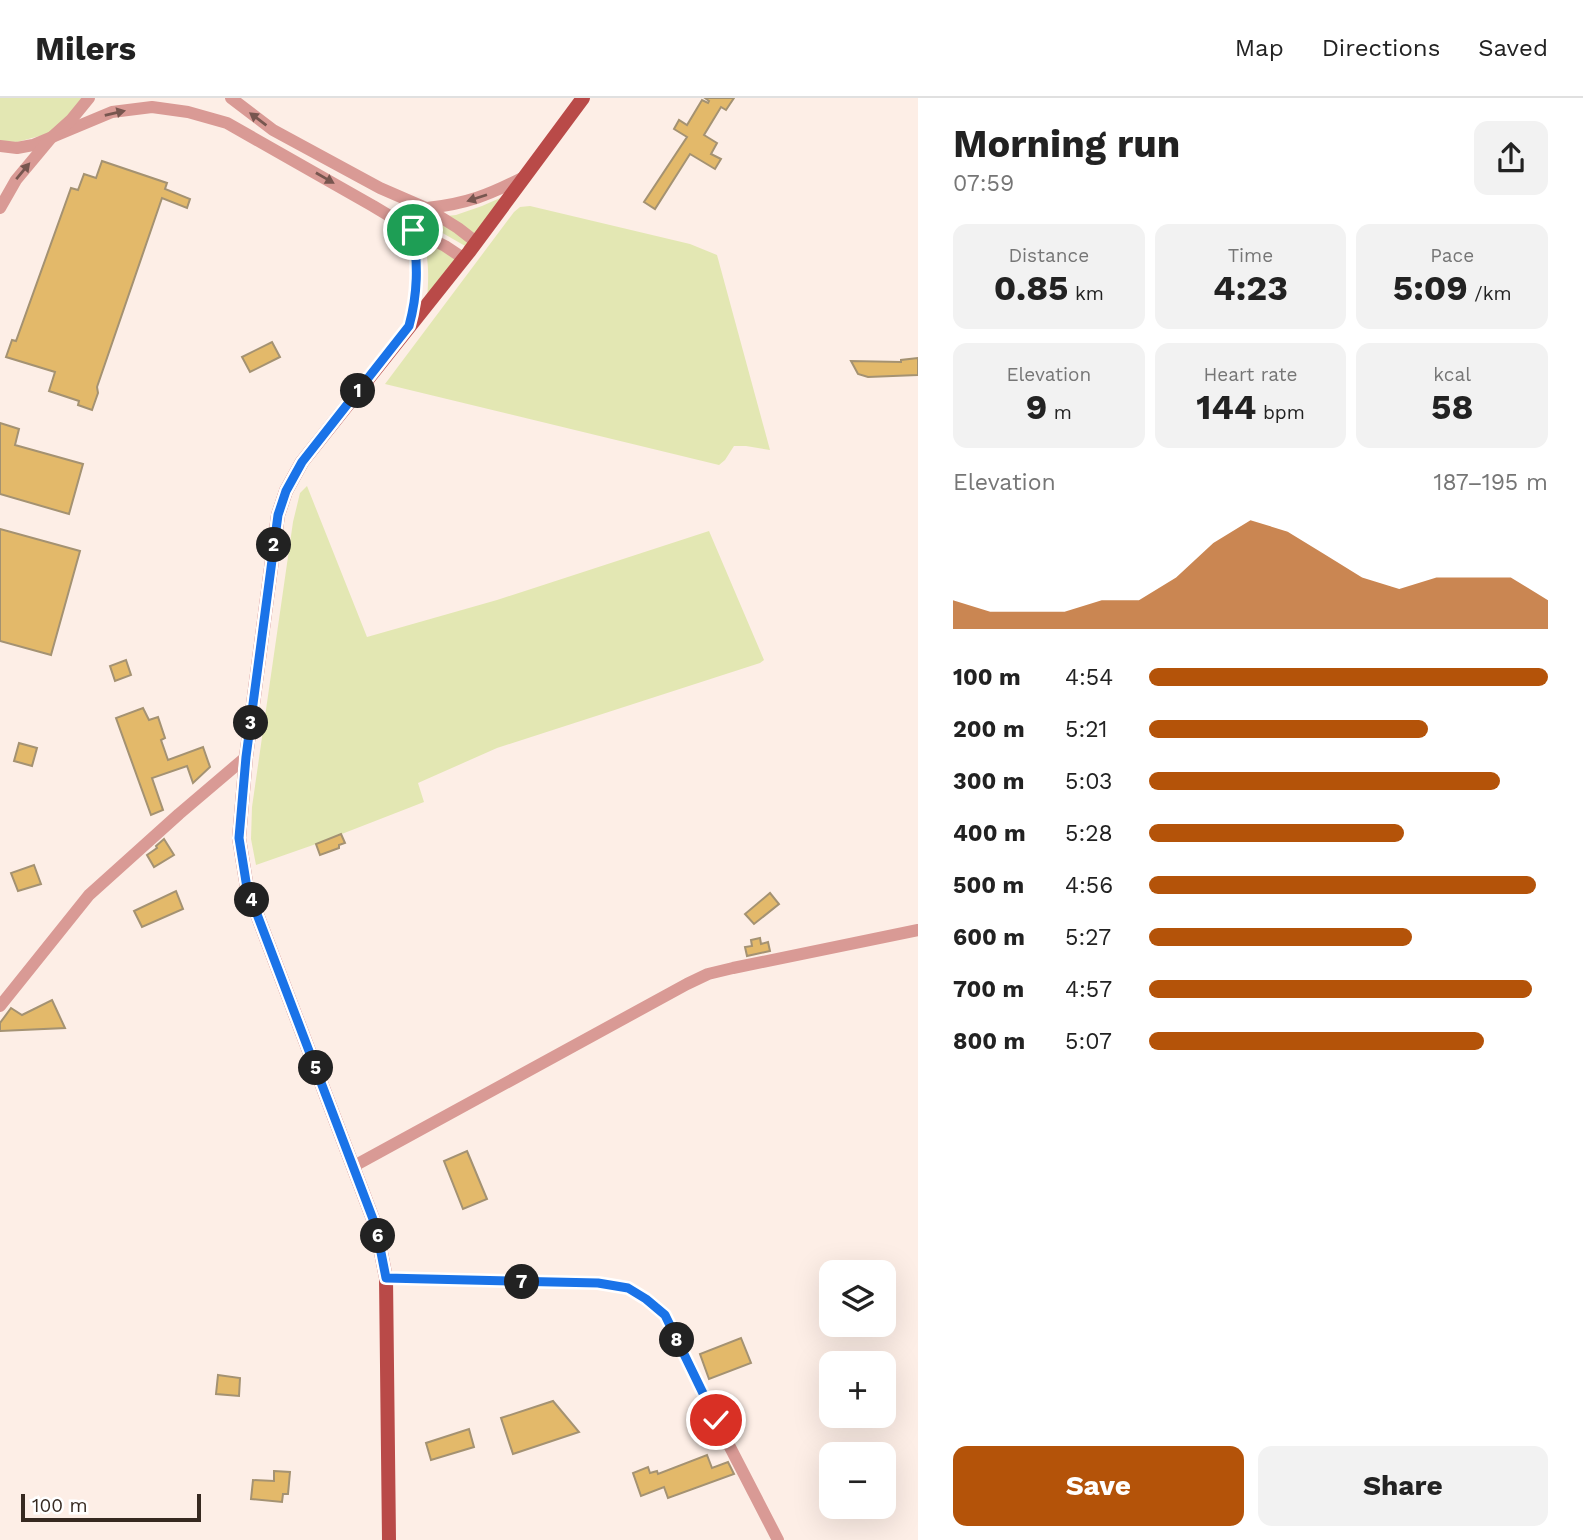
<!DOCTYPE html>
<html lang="en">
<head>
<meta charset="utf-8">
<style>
	body { margin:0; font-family:"Work Sans",sans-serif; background:#f2f2f2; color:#222; height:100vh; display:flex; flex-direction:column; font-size:26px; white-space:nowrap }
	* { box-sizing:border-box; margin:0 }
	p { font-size:23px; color:#767676 }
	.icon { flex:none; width:38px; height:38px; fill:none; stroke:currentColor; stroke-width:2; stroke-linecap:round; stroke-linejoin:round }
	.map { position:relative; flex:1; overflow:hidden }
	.side { display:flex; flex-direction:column; background:#fff; width:665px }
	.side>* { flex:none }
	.fabs { position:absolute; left:819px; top:1162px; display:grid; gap:14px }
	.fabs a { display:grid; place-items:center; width:77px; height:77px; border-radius:14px; background:#fff; box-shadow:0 7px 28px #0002; font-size:35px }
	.scale { position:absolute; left:21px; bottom:18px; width:180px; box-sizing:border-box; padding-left:7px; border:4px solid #362920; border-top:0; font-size:19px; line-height:24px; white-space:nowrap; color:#362920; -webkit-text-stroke:5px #fff; paint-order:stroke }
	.pin { position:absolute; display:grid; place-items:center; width:60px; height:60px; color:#fff; margin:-30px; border:4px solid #fff; border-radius:50%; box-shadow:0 2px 7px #0007 }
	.km { position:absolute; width:35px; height:35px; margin:-18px; border-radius:50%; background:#222; color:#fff; font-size:19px; line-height:35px; text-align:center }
	.round { display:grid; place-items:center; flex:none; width:74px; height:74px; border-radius:14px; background:#f2f2f2 }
	.summary { display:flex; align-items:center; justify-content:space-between; height:119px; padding:0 35px }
	h1 { font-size:38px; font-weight:700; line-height:52px }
	.metrics { display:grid; grid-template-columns:repeat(3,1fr); gap:10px; height:119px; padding:7px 35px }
	.metrics div { display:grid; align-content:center; border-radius:14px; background:#f2f2f2; text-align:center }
	.metrics b { font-size:35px; font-weight:700 }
	.metrics small { font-size:19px; font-weight:400 }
	.metrics p { font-size:19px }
	.chart { height:196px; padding:14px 35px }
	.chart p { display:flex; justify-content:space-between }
	.chart svg { width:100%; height:126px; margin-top:7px; fill:#b45309; opacity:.7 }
	.primary-button { display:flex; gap:14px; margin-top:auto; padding:14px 35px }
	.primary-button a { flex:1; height:80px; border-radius:14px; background:#b45309; color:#fff; font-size:28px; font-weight:700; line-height:80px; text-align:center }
	.primary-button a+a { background:#f2f2f2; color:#222 }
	ul { padding:0 35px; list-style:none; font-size:23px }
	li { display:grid; grid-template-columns:112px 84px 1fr; align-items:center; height:52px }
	li i { height:18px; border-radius:9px; background:#b45309 }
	header { display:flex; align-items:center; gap:42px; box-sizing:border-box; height:98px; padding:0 35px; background:#fff; border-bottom:2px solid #e0e0e0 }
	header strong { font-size:33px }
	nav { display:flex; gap:38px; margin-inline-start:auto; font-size:24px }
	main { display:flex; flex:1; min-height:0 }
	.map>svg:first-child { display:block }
</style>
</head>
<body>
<header>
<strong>Milers</strong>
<nav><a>Map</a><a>Directions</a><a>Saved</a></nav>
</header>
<main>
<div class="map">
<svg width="918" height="1442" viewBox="0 0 918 1442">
	<rect width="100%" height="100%" fill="#fdeee6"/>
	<!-- green -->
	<g fill="#e3e7b3">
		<polygon points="0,0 82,0 68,19 51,35 17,44 0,43"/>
		<polygon points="507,97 467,149 418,121 456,117 482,108"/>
		<polygon points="530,108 690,146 717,157 770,352 746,348 734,348 725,362 719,367 385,286 514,114 520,109"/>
		<path d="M 416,126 L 464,154 L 427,204 C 429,172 430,155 416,126 Z"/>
		<polygon points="307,388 367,539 497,502 709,433 764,562 760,565 497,650 418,685 424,704 316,746 256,767 251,741 252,709 293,424 300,395"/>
	</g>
	<!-- building -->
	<g fill="#e3b96a" stroke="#a49272" stroke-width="2">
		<polygon points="705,0 734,0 726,12 721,9 704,37 717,45 711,56 721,61 715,71 690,56 655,111 644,104 687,39 674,31 679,22 687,27 702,2 708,5 709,3"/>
		<polygon points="102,63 167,85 165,91 190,101 187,110 162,100 97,289 98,295 92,312 78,307 79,303 49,293 55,274 6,259 12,242 16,243 71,90 78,92 84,76 96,80"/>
		<polygon points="272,244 280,259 250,274 242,259"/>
		<polygon points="918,260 918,277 868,279 858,276 851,263 901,264 901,262"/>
		<polygon points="0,325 19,331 15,347 83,366 69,416 0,396"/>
		<polygon points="0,431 80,453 51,557 0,543"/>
		<polygon points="126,562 131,577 115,583 110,568"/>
		<polygon points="143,610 149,622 158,619 165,640 161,642 168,662 203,649 210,669 193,685 187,668 152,680 163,712 151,717 116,620"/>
		<polygon points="19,645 37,650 32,668 14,663"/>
		<polygon points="341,736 345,745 339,747 339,750 320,757 316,746"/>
		<polygon points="164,741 174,757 154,769 147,757 157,750 156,748"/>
		<polygon points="34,767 41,786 18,793 11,775"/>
		<polygon points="176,793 183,811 142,829 134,813"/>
		<polygon points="770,795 779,806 754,826 745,816"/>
		<polygon points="760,840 761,846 768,844 770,853 747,858 745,849 752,848 751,842"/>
		<polygon points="52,902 65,930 0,933 0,925 11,910 22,917"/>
		<polygon points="467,1053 487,1101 463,1111 444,1063"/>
		<polygon points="741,1240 751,1265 709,1281 700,1256"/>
		<polygon points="218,1277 240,1280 239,1298 216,1296"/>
		<polygon points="553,1303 579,1334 513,1356 501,1320"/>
		<polygon points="469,1331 474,1349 431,1362 426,1345"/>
		<polygon points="707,1357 712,1370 728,1364 734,1376 668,1400 664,1389 641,1398 633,1375 648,1369 650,1375 657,1373 658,1376"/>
		<polygon points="274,1373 290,1374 288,1396 283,1396 282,1404 251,1401 253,1382 274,1383"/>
	</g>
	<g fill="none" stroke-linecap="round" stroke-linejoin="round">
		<!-- minor -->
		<g stroke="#d99a95" stroke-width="12">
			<polyline points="231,0 273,32 380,90 426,110 458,130 476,144"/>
			<polyline points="0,48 17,50 33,47 112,14 152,9 188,14 227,25 373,108 413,132 445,148 463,160"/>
			<polyline points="0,110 16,82 51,40 71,22 89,0"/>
			<path d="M 427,110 C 466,106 489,97 524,79"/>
			<path d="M 410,226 C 418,195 418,164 413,132"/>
			<polyline points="0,908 89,797 179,716 246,659"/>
			<polyline points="354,1068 687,886 708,876 733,870 918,832"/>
			<polyline points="386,1180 598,1185 628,1190 646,1201 665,1217 716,1322 778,1442"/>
		</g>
		<!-- major -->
		<polyline stroke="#b94a48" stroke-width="14" points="389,1442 386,1180 376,1129 247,790 239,740 246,659 278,417 286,393 302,364 469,154 583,0"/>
	</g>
	<!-- one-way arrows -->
	<defs><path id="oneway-solid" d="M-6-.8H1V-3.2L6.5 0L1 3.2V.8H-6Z" transform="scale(1.75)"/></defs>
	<g fill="#77564f">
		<use href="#oneway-solid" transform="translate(115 15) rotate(-13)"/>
		<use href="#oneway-solid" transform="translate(258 21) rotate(-143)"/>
		<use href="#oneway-solid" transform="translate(23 73) rotate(-50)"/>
		<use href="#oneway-solid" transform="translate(325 80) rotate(30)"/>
		<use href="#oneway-solid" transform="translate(477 100) rotate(162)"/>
	</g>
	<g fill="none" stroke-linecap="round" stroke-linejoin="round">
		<defs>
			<path id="route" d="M 413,132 C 418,167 418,195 409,228 L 302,364 L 286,393 L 278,417 L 246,659 L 239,740 L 247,790 L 376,1129 L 386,1180 L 598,1185 L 628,1190 L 646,1201 L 665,1217 L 716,1322"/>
		</defs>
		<!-- route casing -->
		<use href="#route" stroke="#fff" stroke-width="14"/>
		<!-- route -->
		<use href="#route" stroke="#1a73e8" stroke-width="9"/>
	</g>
</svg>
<div class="fabs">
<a><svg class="icon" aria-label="layers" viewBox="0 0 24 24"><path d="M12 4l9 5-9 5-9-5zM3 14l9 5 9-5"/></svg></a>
<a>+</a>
<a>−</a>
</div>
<div class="scale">100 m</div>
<div class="pin" style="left:413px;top:132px;background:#1e9e55"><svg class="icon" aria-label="arrive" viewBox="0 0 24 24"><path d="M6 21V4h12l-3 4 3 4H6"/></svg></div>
<div class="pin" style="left:716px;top:1322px;background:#d93025"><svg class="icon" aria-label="check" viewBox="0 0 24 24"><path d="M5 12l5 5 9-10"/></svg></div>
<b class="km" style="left:358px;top:293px">1</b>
<b class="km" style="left:274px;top:447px">2</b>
<b class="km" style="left:251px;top:625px">3</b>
<b class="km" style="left:252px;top:802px">4</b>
<b class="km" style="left:316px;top:970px">5</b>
<b class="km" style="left:378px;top:1138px">6</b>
<b class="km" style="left:522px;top:1184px">7</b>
<b class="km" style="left:677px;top:1242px">8</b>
</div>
<section class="side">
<div class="summary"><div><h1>Morning run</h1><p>07:59</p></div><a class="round"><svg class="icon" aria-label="share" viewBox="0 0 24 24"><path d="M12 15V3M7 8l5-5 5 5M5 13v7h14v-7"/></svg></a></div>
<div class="metrics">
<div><p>Distance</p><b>0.85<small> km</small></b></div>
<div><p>Time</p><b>4:23</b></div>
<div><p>Pace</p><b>5:09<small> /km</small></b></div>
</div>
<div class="metrics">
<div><p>Elevation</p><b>9<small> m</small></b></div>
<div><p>Heart rate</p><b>144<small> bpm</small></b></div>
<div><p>kcal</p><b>58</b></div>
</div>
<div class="chart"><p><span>Elevation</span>187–195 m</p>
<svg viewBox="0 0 160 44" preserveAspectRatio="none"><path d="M0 44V34L10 38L20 38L30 38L40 34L50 34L60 26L70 14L80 6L90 10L100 18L110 26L120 30L130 26L140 26L150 26L160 34V44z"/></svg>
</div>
<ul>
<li><b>100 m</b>4:54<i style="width:100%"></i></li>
<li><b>200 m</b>5:21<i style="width:70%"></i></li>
<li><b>300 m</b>5:03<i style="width:88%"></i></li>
<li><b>400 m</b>5:28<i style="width:64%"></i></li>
<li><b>500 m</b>4:56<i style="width:97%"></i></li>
<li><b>600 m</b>5:27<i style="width:66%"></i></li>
<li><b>700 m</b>4:57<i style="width:96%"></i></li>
<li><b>800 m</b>5:07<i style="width:84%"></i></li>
</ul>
<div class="primary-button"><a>Save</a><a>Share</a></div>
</section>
</main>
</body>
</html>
